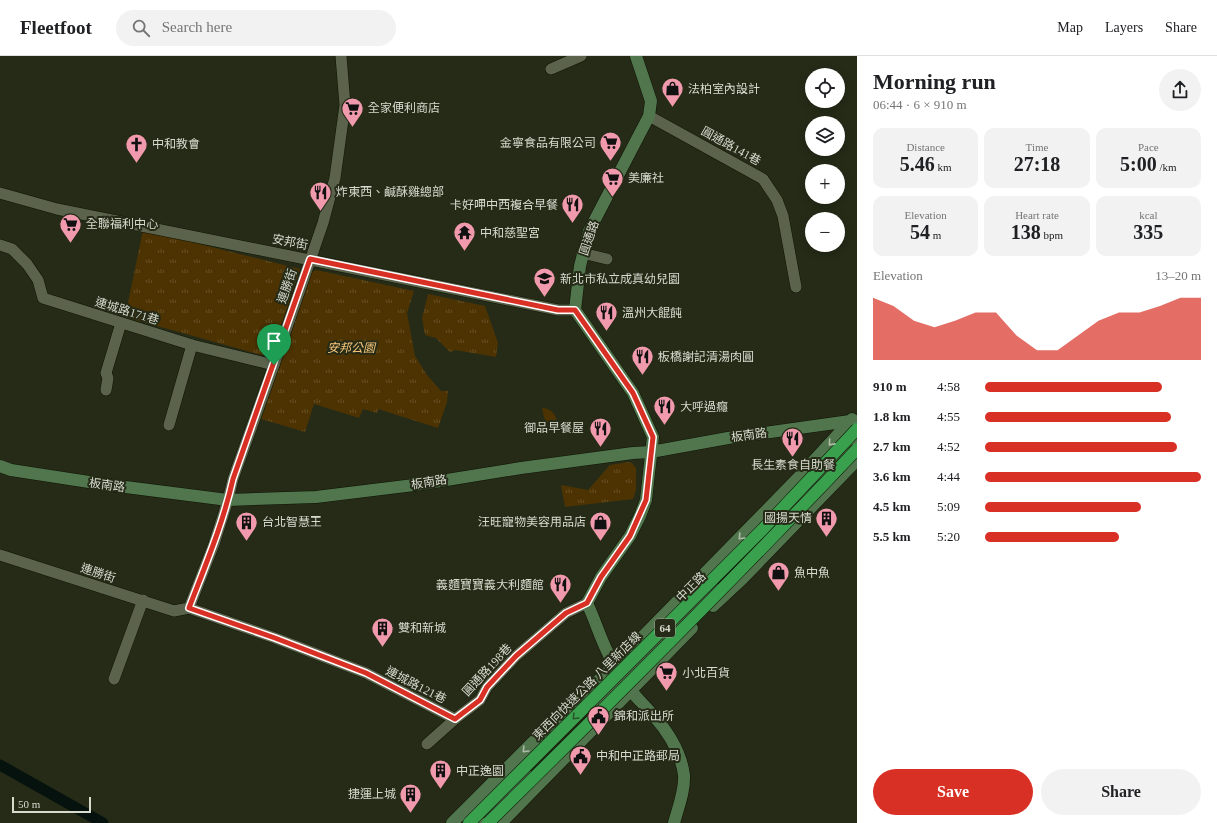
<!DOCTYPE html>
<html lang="en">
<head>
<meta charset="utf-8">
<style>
	body { margin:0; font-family:"Times New Roman","Noto Sans TC",serif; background:#f2f2f2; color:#202124; height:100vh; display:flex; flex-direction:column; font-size:15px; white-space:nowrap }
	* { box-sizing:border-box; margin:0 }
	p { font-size:13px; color:#757577 }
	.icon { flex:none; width:22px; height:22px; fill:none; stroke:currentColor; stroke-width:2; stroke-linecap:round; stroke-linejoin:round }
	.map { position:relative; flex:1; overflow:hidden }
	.sheet { display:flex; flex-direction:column; background:#fff; width:360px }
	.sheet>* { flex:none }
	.fabs { position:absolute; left:805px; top:12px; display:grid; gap:8px }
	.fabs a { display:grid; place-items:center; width:40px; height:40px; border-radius:50%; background:#fff; box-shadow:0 2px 10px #0003; font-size:20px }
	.scale { position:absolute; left:12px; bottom:10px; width:79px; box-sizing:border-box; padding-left:4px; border:2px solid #d6dbce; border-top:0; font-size:11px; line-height:14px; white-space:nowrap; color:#d6dbce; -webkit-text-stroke:3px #252b17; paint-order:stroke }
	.pin { position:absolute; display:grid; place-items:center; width:34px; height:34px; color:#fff; margin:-41px -17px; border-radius:50% 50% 50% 0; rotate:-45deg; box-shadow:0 0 4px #0007 }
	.pin .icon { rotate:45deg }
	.round { display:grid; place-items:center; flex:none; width:42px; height:42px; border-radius:21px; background:#f2f2f2 }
	.overview { display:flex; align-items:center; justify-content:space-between; height:68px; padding:0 16px }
	h1 { font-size:22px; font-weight:700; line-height:30px }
	.stats { display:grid; grid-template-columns:repeat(3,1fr); gap:6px; height:68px; padding:4px 16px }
	.stats div { display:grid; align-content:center; border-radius:10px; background:#f2f2f2; text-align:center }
	.stats b { font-size:20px; font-weight:700 }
	.stats small { font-size:11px; font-weight:400 }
	.stats p { font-size:11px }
	.chart { height:112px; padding:8px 16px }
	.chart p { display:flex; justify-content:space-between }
	.chart svg { width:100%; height:72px; margin-top:4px; fill:#d93025; opacity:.7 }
	.cta { display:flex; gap:8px; margin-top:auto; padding:8px 16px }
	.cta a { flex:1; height:46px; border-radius:24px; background:#d93025; color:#fff; font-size:16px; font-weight:700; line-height:46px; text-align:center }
	.cta a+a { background:#f2f2f2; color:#202124 }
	ul { padding:0 16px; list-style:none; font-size:13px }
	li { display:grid; grid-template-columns:64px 48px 1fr; align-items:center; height:30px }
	li i { height:10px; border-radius:5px; background:#d93025 }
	header { display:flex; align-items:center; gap:24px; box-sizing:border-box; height:56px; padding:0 20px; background:#fff; border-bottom:1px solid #e0e0e0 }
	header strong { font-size:19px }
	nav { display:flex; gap:22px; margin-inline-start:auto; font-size:14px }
	.search { width:280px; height:36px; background:#f2f2f2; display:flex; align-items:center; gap:10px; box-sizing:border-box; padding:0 14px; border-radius:22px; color:#757577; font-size:15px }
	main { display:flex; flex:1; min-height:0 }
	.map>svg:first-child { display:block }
</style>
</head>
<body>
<header>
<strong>Fleetfoot</strong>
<div class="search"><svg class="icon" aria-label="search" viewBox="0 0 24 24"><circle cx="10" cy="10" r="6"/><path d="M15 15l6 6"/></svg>Search here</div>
<nav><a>Map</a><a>Layers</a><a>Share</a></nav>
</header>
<main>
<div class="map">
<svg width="857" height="767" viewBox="0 0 857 767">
	<defs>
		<pattern id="park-tufts" width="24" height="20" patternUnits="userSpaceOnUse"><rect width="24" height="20" fill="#4d3302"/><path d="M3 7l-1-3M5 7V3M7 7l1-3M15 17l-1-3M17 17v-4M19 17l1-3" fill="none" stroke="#665026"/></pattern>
	</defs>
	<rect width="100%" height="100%" fill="#252b17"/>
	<!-- grass -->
	<path fill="#4d3302" d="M 542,352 C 550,352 555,357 557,365 L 553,369 C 544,368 544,360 542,352 Z"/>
	<!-- park -->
	<g fill="url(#park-tufts)">
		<polygon points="143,174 300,213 273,295 269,299 261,299 125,261"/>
		<polygon points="316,214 414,235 407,257 415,300 427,319 441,335 448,335 447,346 438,372 378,353 377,357 363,353 359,362 314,348 305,376 261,363 312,216"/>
		<polygon points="428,238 485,250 498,287 496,301 455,294 450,296 436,282 425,279 422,262"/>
		<polygon points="628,406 632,407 636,412 636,434 633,443 565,451 561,429 588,434 610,409"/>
	</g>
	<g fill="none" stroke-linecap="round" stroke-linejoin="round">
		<!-- canal -->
		<polyline stroke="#05120d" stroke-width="11" points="0,709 103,767"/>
		<defs>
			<g id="street">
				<polyline points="551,13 581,0"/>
				<polyline points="649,60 763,123 777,144 783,160 796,231"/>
				<polyline points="0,137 57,153 558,254 575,254"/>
				<polyline points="0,189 12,193 27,208 38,224 43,242 192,289 274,309"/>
				<polyline points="582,197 607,203"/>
				<polyline points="106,334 108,322 106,317 121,267"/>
				<polyline points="169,369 192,289"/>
				<polyline points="0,499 174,555 189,552 214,488 228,444 233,423 274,309 323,167 335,122 345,49 341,0"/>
				<polyline points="189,552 275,582 366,617 455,663"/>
				<polyline points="114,623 143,544"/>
				<polyline points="427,688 455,663 480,644 487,631 516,600 566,557 587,547"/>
			</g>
			<g id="secondary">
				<path d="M 636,0 L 651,45 L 649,60 L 589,175 L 580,210 L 575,254 L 633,337 L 653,381 L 646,444 L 640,460 L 630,480 L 601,521 L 587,547 C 597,568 603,592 616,612 C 620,619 625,627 631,635 C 638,643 646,651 654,660 C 668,676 681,696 684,719 C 685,735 678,752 674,767"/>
				<polyline points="0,410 11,414 102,428 228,444 316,441 422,428 521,412 633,397 651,396 728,382 850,365 857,365"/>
				<polyline points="777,465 809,435 857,383"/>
				<polyline points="713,550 743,522 857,404"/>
				<polyline points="598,651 623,623 713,531"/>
				<polyline points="452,767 539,680 614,610 797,423 852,363"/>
				<polyline points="478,767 528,720"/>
				<polyline points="501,767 692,572"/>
			</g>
		</defs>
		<!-- street casing -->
		<use href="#street" stroke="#0e1403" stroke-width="12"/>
		<!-- secondary casing -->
		<use href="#secondary" stroke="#0e1403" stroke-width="13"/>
		<!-- street -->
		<use href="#street" stroke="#5b634d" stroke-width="11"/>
		<!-- secondary -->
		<use href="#secondary" stroke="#51754d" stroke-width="12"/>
		<defs>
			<g id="highway-bridge">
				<polyline points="469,767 763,473 857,373"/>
				<path d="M 488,767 C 613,644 737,520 857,393"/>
			</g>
		</defs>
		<!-- highway-bridge casing -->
		<use href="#highway-bridge" stroke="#0e1403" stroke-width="13" stroke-linecap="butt"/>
		<!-- highway-bridge -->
		<use href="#highway-bridge" stroke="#39a04e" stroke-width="12"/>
	</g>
	<!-- one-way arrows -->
	<defs><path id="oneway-chevron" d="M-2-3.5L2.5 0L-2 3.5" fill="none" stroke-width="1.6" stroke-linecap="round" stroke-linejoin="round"/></defs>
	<g stroke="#aebca7">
		<use href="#oneway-chevron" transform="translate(831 387) rotate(132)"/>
		<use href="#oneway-chevron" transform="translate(741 481) rotate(134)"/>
		<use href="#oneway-chevron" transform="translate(525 694) rotate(135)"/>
	</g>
	<use stroke="#2c542a" href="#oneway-chevron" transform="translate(575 661) rotate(135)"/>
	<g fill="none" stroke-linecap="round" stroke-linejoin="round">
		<defs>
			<path id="route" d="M 310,203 L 558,254 L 575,254 L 633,337 L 653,381 L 646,444 L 630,480 L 601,521 L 587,547 L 566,557 L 516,600 L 487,631 L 480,644 L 455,663 L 366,617 L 275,582 L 189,552 C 205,510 223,468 233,423 Z"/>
		</defs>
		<!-- route casing -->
		<use href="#route" stroke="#fff" stroke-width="8"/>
		<!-- route -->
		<use href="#route" stroke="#d93025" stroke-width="5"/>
	</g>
	<!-- icons -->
	<defs>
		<symbol id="shop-pin" viewBox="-11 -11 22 30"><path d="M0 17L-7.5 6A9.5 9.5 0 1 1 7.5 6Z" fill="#f29aad" stroke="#252b17"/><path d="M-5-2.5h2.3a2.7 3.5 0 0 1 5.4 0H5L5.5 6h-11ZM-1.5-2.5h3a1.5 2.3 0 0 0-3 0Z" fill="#111"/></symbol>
		<symbol id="supermarket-pin" viewBox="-11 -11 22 30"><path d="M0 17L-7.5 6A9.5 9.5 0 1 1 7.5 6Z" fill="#f29aad" stroke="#252b17"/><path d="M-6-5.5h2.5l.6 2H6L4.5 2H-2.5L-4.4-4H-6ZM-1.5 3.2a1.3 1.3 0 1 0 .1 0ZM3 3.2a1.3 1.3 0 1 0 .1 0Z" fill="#111"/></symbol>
		<symbol id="church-pin" viewBox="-11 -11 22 30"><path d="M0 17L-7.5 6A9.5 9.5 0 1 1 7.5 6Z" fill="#f29aad" stroke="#252b17"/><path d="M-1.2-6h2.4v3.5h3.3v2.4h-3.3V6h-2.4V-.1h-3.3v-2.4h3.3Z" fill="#111"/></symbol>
		<symbol id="restaurant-pin" viewBox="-11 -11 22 30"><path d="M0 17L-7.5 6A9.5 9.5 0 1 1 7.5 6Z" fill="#f29aad" stroke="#252b17"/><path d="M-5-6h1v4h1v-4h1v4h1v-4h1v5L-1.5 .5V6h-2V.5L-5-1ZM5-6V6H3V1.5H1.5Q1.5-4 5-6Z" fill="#111"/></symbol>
		<symbol id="temple-pin" viewBox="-11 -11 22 30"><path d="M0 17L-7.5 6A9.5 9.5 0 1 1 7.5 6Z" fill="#f29aad" stroke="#252b17"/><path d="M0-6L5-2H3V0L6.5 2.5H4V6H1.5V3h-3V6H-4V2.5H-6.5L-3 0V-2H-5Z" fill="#111"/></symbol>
		<symbol id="school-pin" viewBox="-11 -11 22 30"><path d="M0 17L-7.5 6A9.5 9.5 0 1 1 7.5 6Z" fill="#f29aad" stroke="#252b17"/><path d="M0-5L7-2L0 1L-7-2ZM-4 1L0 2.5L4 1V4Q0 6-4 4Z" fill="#111"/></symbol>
		<symbol id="building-pin" viewBox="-11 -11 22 30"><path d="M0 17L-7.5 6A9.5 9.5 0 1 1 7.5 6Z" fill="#f29aad" stroke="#252b17"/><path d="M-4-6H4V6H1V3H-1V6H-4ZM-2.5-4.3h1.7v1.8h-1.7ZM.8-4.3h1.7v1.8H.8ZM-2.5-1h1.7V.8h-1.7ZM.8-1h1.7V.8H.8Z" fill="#111"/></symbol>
		<symbol id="civic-pin" viewBox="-11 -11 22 30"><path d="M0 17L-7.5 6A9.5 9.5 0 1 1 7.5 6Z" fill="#f29aad" stroke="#252b17"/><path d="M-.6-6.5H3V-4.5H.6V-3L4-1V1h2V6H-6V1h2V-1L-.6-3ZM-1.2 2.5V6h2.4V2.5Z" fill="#111"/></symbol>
	</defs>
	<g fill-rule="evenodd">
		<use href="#shop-pin" x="660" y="20" width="25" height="34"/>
		<use href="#supermarket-pin" x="340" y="40" width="25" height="34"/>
		<use href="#supermarket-pin" x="598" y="74" width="25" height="34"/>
		<use href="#church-pin" x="124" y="76" width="25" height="34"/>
		<use href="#supermarket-pin" x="600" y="110" width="25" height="34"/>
		<use href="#restaurant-pin" x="308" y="124" width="25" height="34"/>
		<use href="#restaurant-pin" x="560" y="136" width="25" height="34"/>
		<use href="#supermarket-pin" x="58" y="156" width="25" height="34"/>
		<use href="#temple-pin" x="452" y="164" width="25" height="34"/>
		<use href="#school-pin" x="532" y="210" width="25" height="34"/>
		<use href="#restaurant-pin" x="594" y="244" width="25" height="34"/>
		<use href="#restaurant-pin" x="630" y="288" width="25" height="34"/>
		<use href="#restaurant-pin" x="652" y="338" width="25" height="34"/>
		<use href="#restaurant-pin" x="588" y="360" width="25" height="34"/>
		<use href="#restaurant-pin" x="780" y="370" width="25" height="34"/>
		<use href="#building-pin" x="814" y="450" width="25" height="34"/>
		<use href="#building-pin" x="234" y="454" width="25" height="34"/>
		<use href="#shop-pin" x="588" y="454" width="25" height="34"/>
		<use href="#shop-pin" x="766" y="504" width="25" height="34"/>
		<use href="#restaurant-pin" x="548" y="516" width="25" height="34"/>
		<use href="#building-pin" x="370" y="560" width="25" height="34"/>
		<use href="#supermarket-pin" x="654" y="604" width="25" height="34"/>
		<use href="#civic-pin" x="586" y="648" width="25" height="34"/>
		<use href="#civic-pin" x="568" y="688" width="25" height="34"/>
		<use href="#building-pin" x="428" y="702" width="25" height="34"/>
		<use href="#building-pin" x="398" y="726" width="25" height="34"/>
	</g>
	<g text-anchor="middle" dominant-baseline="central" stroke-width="4" stroke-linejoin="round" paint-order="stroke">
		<!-- shield labels -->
		<rect fill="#252b17" stroke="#a1a697" stroke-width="1" x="655" y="563" width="20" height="18" rx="3"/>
		<g font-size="11" font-weight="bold" fill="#d6dbce">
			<text x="665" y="572">64</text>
		</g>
		<!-- poi labels -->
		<g font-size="12" fill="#d6dbce" stroke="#252b17" text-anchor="start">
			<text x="688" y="33">法柏室內設計</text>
			<text x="368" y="52">全家便利商店</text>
			<text x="596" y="87" text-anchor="end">金寧食品有限公司</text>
			<text x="152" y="88">中和教會</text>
			<text x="628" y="122">美廉社</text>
			<text x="336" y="136">炸東西、鹹酥雞總部</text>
			<text x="558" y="149" text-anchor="end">卡好呷中西複合早餐</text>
			<text x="86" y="168">全聯福利中心</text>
			<text x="480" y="177">中和慈聖宮</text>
			<text x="560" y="223">新北市私立成真幼兒園</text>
			<text x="622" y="257">溫州大餛飩</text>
			<text x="658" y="301">板橋謝記清湯肉圓</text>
			<text x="680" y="351">大呼過癮</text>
			<text x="584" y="372" text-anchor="end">御品早餐屋</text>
			<text x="793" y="409" text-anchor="middle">長生素食自助餐</text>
			<text x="812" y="462" text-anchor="end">國揚天情</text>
			<text x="262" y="466">台北智慧王</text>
			<text x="586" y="466" text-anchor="end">汪旺寵物美容用品店</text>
			<text x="794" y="517">魚中魚</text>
			<text x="544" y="529" text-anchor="end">義麵寶寶義大利麵館</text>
			<text x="398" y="572">雙和新城</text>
			<text x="682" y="617">小北百貨</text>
			<text x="614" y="660">錦和派出所</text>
			<text x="596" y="700">中和中正路郵局</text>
			<text x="456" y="715">中正逸園</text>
			<text x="396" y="738" text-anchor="end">捷運上城</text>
		</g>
		<!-- street labels -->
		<g font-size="12" fill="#d6dbce" stroke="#252b17">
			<text transform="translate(731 90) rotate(29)">圓通路141巷</text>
			<text transform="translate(589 182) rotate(-71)">圓通路</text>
			<text transform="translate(290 186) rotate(11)">安邦街</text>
			<text transform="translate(287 230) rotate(-71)">連勝街</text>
			<text transform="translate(127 255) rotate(17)">連城路171巷</text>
			<text transform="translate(749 379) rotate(-8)">板南路</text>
			<text transform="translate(429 426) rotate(-9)">板南路</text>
			<text transform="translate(107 429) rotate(8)">板南路</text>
			<text transform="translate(98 517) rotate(18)">連勝街</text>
			<text transform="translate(691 531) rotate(-45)">中正路</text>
			<text transform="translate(487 614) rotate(-47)">圓通路198巷</text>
			<text transform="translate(416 629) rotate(27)">連城路121巷</text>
			<text transform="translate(587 630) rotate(-45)">東西向快速公路 八里新店線</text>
		</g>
		<!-- park labels -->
		<g font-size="12" font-style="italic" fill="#f8c478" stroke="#252b17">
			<text x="351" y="292">安邦公園</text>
		</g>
	</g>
</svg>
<div class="fabs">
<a><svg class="icon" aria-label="locate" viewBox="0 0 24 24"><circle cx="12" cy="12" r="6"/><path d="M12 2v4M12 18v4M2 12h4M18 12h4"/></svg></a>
<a><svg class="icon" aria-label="layers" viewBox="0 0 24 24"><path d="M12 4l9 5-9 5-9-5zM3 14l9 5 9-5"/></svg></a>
<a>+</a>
<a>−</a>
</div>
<div class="scale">50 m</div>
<div class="pin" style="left:274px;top:309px;background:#1e9e55"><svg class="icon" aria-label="arrive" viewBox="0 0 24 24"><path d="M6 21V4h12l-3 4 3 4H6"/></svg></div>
</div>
<section class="sheet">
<div class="overview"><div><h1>Morning run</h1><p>06:44 · 6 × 910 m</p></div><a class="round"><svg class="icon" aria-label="share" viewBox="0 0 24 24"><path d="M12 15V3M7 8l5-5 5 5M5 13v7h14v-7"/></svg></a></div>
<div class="stats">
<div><p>Distance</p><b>5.46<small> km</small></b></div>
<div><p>Time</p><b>27:18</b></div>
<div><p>Pace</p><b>5:00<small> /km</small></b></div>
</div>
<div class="stats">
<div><p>Elevation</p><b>54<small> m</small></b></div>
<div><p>Heart rate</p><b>138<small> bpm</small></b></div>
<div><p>kcal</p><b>335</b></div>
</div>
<div class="chart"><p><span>Elevation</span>13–20 m</p>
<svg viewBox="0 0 160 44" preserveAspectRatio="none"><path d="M0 44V6L10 11L20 20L30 24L40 20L50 15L60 15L70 29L80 38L90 38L100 29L110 20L120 15L130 15L140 11L150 6L160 6V44z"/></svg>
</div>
<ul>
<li><b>910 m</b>4:58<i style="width:82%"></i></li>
<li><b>1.8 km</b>4:55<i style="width:86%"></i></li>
<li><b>2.7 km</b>4:52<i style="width:89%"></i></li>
<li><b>3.6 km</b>4:44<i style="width:100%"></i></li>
<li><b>4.5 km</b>5:09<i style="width:72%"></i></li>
<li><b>5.5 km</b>5:20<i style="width:62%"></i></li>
</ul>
<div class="cta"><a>Save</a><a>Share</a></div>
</section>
</main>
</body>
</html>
